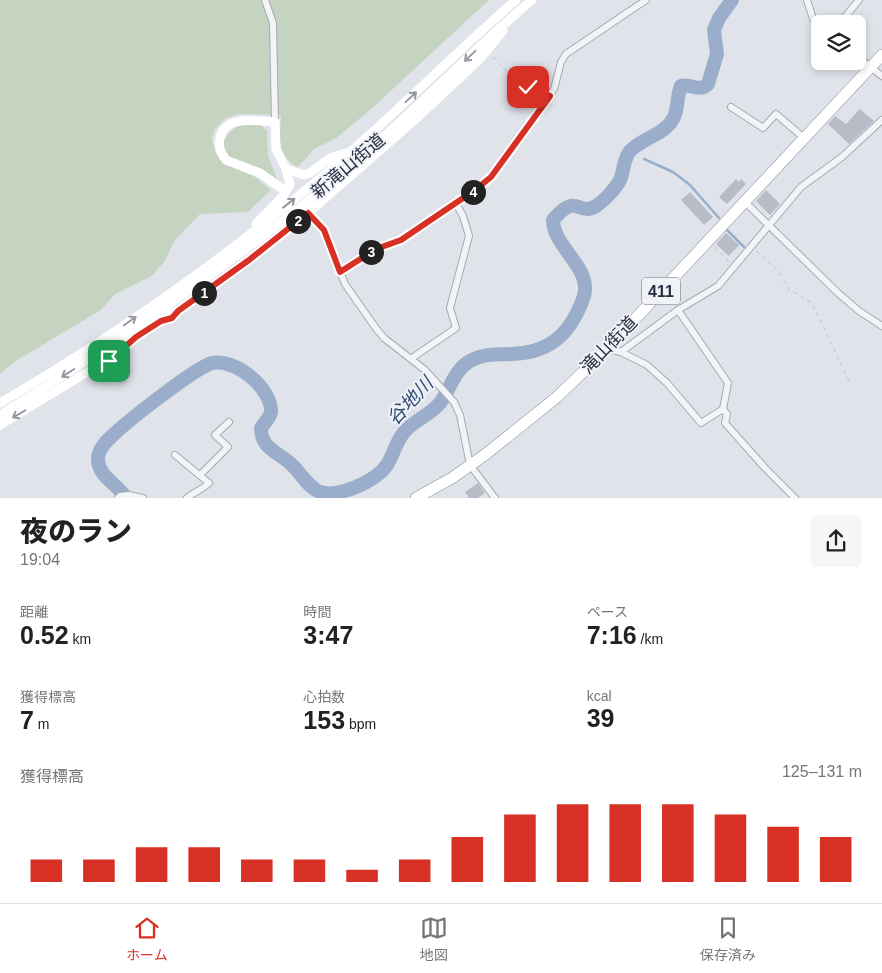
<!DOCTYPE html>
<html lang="ja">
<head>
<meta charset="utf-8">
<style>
	body { margin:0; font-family:Helvetica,"Noto Sans JP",sans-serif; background:#f6f6f6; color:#222; height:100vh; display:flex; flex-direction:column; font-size:19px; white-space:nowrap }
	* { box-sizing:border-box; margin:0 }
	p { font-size:16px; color:#767676 }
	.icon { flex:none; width:28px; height:28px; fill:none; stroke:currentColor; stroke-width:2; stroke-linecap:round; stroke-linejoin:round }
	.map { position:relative; height:498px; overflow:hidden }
	.details { display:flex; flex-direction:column; background:#fff; flex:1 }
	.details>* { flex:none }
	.controls { position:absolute; left:811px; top:15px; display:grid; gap:10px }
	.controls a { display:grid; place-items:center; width:55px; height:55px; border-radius:8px; background:#fff; box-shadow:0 2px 8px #0003; font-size:25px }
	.pin { position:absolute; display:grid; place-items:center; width:42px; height:42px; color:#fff; margin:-21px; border-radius:10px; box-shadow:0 2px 8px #0006 }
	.km { position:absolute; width:25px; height:25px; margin:-12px; border-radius:50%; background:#222; color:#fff; font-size:14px; line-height:25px; text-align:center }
	.round { display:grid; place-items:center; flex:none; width:52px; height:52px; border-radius:8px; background:#f6f6f6 }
	.overview { display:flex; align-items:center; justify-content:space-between; height:85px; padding:0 20px }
	h1 { font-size:28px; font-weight:800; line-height:38px }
	.stats { display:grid; grid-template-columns:repeat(3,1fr); gap:8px; height:85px; padding:5px 20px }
	.stats div { display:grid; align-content:center }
	.stats b { font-size:25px; font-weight:800 }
	.stats small { font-size:14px; font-weight:400 }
	.stats p { font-size:14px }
	.chart { height:140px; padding:10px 20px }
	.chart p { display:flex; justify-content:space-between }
	.chart svg { width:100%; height:90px; margin-top:5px; stroke:#d93025; stroke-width:6 }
	.menu { display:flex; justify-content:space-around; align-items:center; height:70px; border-top:1px solid #e0e0e0; background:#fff; font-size:14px; color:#767676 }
	.menu a { display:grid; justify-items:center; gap:2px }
	.menu .selected { color:#d93025 }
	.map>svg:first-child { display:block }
</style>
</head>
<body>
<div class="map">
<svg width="882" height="498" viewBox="0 0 882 498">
	<rect width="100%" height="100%" fill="#e0e3ea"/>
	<!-- green -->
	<g fill="#c5d4c1">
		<path d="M 0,0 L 489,0 L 370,110 L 335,139 L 314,149 L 298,167 C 276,157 280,135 281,115 L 239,114 L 226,118 L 215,129 L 212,139 L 215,152 L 223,163 L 255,177 L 271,190 L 248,212 L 200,214 L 175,240 L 164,262 L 152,276 L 115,294 L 101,310 L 14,362 L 0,374 Z"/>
		<path d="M 240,125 L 261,125 L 267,131 L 268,155 L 278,182 C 269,175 261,169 251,165 C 244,162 234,161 228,156 C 216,145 229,130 240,125 Z"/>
	</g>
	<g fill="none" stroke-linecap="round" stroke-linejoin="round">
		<!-- stream -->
		<g stroke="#9aaecb" stroke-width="2.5">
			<polyline points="644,159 673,172 690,185 719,218"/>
			<polyline points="726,229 744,247"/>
		</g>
		<!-- river -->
		<path stroke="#9aaecb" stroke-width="14" d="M 126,498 C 118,484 98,477 98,459 C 98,451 105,442 111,437 C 126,422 195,368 212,363 C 235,358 272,388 271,412 C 270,418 264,423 261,428 C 261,450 280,452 293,466 C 301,474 309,488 320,492 C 339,498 376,481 387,465 C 394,454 396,441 405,431 C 415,420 430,415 440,403 C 450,390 453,373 467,363 C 481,353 496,355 511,354 C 550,353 570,334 583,299 C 595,269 553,248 553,220 C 577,191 578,217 596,206 C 604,201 616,188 620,180 C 624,171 623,160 630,151 C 642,138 664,135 673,119 C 679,109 676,97 681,86 C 691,83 699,93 708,84 L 717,54 L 714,30 L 719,18 L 732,0"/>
	</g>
	<!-- building -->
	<g fill="#b7bcc7">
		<polygon points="860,109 874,121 849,144 828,124 835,116 846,124"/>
		<polygon points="736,179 739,182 741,179 746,184 727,204 719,197"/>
		<polygon points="766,190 780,204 770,215 756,201"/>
		<polygon points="690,192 713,217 704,225 681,200"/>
		<polygon points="726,233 739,245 729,256 716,244"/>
		<polygon points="478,483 485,493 478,498 469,498 465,492"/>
	</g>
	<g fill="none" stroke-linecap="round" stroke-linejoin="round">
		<defs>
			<g id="street">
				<polyline points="265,0 273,23 275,122"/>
				<polyline points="807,0 813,19 820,26"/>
				<polyline points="839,24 859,0"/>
				<polyline points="858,57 882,76"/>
				<polyline points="731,107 763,128 776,114 804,138"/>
				<polyline points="744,201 838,293 859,311 882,326"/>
				<polyline points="308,213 324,230 345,284 375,327 384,338 425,370 454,402 460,415 470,465 495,498"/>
				<polyline points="340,272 367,254 401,240 475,190 491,177 554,89 561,62 566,54 646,0"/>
				<polyline points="678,310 728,383 723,409"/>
				<polyline points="607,349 621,352 678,310 718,286 801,187 842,157 882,120"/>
				<polyline points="621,352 647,365 667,383 701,423 723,409 727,414 725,423 765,468 795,498"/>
				<polyline points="412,358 456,328 450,308 469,236 463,216 455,202"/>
				<path d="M 175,455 L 209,483 C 202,490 195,491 187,498"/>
				<polyline points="200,475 228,447 215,435 229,422"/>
				<polyline points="118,498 120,496 129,495 143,498"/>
			</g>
			<polyline id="highway" points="416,498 452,478 486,454 557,397 607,349 882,55"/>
		</defs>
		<!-- street casing -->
		<use href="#street" stroke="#a5aab4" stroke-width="8"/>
		<!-- highway casing -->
		<use href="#highway" stroke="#878fa1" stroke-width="12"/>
		<!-- path -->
		<g stroke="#bec1c9" stroke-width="1" stroke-dasharray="4 4" stroke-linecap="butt">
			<polyline points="493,57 522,87 528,87 542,94"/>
			<polyline points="715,247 729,262"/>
			<polyline points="756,251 778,271 789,289 812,303 850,383"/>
			<polyline points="121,351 128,343"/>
		</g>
		<!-- street -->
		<use href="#street" stroke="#f3f4f8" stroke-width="6"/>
		<!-- secondary -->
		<g stroke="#fff" stroke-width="9">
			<polyline points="286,169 304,175 310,173 330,158 346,153"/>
			<path d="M 256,224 L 284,195 L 290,184 L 286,169 L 276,149 L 275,122 C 257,121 225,114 220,138 C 218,147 221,153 226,160 L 260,173 L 281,188"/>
			<polyline points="154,317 178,311 249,260 308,213 418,117 480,59 503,31"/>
			<path d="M 0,403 C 112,338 218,263 318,180 C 387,123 449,58 516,0"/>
			<path d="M 0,415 C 123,340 240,258 351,166 C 413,113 469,53 532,0"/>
			<polyline points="0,425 94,368 112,350"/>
		</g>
		<!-- highway -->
		<use href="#highway" stroke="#fff" stroke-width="11"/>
	</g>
	<!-- one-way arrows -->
	<defs><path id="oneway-shaft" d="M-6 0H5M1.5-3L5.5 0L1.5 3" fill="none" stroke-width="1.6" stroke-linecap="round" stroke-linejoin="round" transform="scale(1.25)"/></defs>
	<g stroke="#9498a0">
		<use href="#oneway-shaft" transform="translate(470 56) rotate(137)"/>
		<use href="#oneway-shaft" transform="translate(411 97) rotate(-43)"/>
		<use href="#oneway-shaft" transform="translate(289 203) rotate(-38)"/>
		<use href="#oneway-shaft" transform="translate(130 321) rotate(-35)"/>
		<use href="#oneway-shaft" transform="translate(68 373) rotate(148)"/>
		<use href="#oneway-shaft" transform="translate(19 414) rotate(150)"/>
	</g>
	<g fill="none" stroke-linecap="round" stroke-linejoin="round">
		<defs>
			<polyline id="route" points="109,361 136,337 161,321 172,318 178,311 249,260 308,213 324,230 340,272 376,249 401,240 475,190 491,177 550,96 528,87"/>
		</defs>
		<!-- route casing -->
		<use href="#route" stroke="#fff" stroke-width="10"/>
		<!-- route -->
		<use href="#route" stroke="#d93025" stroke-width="6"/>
	</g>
	<g text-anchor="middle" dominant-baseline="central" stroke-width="4" stroke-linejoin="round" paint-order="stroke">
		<!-- shield labels -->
		<rect fill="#f0f2f7" stroke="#646a78" stroke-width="1" x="642" y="277.5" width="38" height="27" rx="4"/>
		<g font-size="16" font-weight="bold" fill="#283042">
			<text x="661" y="291">411</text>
		</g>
		<!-- street labels -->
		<g font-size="18" fill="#283042" stroke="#f0f2f7">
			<text transform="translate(348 166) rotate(-40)">新滝山街道</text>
			<text transform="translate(609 345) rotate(-46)">滝山街道</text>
		</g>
		<!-- water labels -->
		<g font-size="19" font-style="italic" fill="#314b77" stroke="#f0f2f7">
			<text transform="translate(410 401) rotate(-47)">谷地川</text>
		</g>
	</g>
</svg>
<div class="controls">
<a><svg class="icon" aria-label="layers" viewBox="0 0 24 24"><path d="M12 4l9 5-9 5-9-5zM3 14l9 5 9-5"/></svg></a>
</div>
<div class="pin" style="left:109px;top:361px;background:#1e9e55"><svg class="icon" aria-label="arrive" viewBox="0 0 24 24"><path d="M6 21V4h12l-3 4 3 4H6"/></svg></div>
<div class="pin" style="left:528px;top:87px;background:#d93025"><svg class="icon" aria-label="check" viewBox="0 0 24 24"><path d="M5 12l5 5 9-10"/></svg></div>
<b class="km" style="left:204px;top:293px">1</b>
<b class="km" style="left:298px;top:221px">2</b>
<b class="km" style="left:371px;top:252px">3</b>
<b class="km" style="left:473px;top:192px">4</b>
</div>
<section class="details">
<div class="overview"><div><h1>夜のラン</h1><p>19:04</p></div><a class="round"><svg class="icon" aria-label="share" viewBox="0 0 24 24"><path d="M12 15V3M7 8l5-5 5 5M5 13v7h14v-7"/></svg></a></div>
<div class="stats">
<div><p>距離</p><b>0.52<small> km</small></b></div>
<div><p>時間</p><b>3:47</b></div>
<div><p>ペース</p><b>7:16<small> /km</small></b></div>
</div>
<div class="stats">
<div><p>獲得標高</p><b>7<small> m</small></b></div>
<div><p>心拍数</p><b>153<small> bpm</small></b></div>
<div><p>kcal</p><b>39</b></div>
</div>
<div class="chart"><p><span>獲得標高</span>125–131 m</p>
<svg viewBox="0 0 160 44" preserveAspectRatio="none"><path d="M5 44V33M15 44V33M25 44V27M35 44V27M45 44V33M55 44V33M65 44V38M75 44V33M85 44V22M95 44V11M105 44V6M115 44V6M125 44V6M135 44V11M145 44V17M155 44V22"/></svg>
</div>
</section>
<nav class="menu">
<a class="selected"><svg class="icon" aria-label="home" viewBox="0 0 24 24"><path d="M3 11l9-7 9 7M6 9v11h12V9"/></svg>ホーム</a>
<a><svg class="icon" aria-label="map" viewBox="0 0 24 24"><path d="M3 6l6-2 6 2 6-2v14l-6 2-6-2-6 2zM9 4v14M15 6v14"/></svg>地図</a>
<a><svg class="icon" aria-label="saved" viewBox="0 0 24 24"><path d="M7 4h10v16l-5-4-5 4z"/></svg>保存済み</a>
</nav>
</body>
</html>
